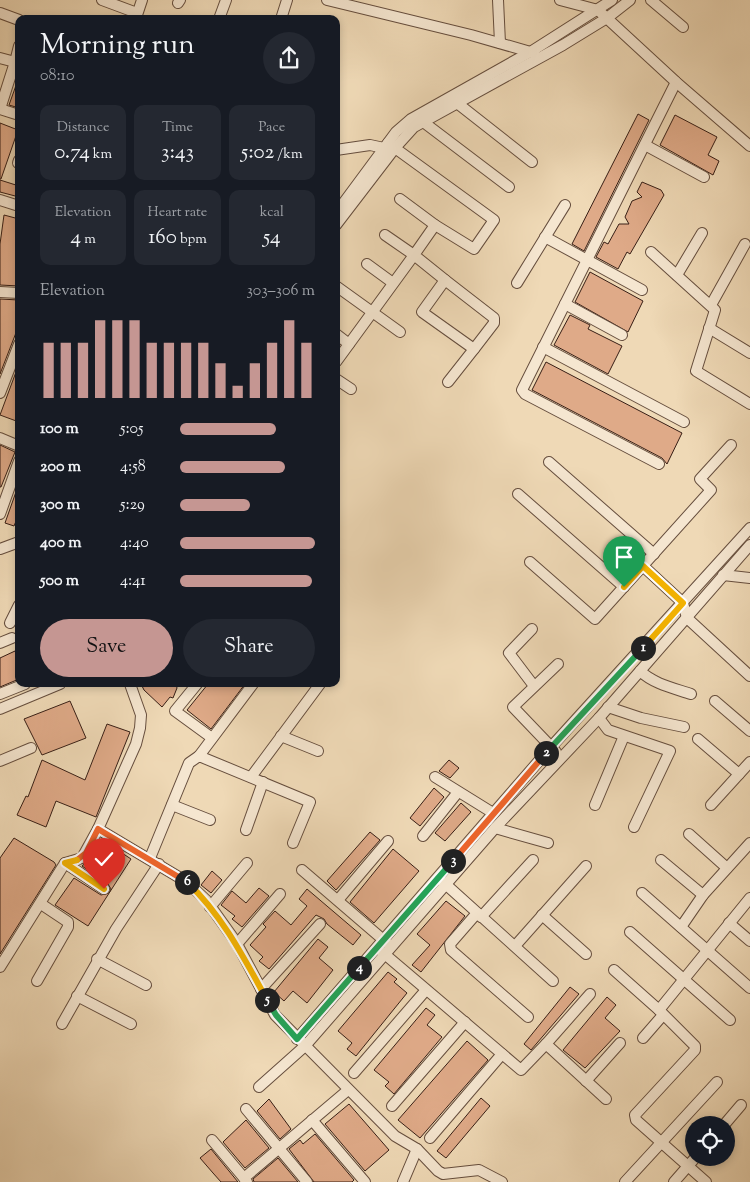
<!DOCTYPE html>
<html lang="en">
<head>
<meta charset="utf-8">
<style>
	body { margin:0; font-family:"Sorts Mill Goudy",serif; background:#242831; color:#f1f3f6; height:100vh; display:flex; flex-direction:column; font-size:19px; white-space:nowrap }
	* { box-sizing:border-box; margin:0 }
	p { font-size:16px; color:#9ea1a6 }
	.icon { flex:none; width:28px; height:28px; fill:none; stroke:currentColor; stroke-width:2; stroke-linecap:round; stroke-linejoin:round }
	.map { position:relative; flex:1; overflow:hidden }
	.sheet { position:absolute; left:15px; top:15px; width:325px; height:672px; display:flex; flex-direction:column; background:#171b24; border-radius:10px; box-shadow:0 2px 8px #0003 }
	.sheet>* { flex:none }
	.fabs { position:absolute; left:685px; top:1116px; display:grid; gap:10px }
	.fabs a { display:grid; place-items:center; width:50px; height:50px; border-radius:50%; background:#171b24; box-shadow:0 2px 8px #0003; font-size:25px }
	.pin { position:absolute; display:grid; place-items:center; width:42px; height:42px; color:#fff; margin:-51px -21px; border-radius:50% 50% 50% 0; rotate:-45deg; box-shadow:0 0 5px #0007 }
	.pin .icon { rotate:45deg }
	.km { position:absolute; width:25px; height:25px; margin:-12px; border-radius:50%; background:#222; color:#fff; font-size:14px; line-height:25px; text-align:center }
	.round { display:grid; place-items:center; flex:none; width:52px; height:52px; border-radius:26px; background:#242831 }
	.overview { display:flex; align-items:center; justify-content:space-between; height:85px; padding:0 25px }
	h1 { font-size:28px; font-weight:600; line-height:38px }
	.metrics { display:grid; grid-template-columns:repeat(3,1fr); gap:8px; height:85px; padding:5px 25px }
	.metrics div { display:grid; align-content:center; border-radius:10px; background:#242831; text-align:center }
	.metrics b { font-size:21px; font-weight:600 }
	.metrics small { font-size:14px; font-weight:400 }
	.metrics p { font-size:14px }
	.chart { height:140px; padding:10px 25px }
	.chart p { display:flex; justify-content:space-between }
	.chart svg { width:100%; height:90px; margin-top:5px; stroke:#c59692; stroke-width:6 }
	.action { display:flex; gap:10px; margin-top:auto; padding:10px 25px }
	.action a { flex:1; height:58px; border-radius:30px; background:#c59692; color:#111; font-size:20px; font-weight:600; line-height:58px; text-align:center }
	.action a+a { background:#242831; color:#f1f3f6 }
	ul { padding:0 25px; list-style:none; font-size:16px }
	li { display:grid; grid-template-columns:80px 60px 1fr; align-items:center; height:38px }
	li i { height:12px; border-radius:6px; background:#c59692 }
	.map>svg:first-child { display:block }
</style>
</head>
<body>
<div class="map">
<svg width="750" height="1182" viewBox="0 0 750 1182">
	<rect width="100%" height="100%" fill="#efd9b6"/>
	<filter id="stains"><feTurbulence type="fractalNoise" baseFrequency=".004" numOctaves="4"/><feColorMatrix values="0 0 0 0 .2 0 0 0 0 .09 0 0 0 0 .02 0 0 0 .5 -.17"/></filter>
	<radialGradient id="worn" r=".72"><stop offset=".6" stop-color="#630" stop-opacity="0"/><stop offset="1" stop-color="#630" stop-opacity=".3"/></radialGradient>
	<!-- building -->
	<g fill="#dfaa88" stroke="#381f16">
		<polygon points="19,77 19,108 9,105"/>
		<polygon points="638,114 649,120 584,251 572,244"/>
		<polygon points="675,115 717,137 708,155 719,161 713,175 660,145"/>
		<polygon points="0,123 18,130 1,179 0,179"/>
		<polygon points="0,180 19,186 19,197 0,192"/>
		<polygon points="642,182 661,190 664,195 630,254 627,252 618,269 596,257 604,242 608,244 619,224 629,224 625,217 632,201 642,197 637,192"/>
		<polygon points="4,215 19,219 19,286 0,285 0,244"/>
		<polygon points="590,272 643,301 628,332 575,302"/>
		<polygon points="0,299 19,300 19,325 0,374"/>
		<polygon points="570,315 590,325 588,329 622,346 608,374 554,345"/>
		<polygon points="546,362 682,433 667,464 662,458 532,390"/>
		<polygon points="16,372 19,373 19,422 0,415"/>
		<polygon points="0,445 15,452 1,487 0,487"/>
		<polygon points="17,489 19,514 14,526 5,523"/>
		<polygon points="15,651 19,659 19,679 0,687 0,658"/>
		<polygon points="141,684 176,684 177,688 173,698 170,697 162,707 144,690"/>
		<polygon points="208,684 223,684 226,687 229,684 245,684 211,729 187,710"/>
		<polygon points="70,701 86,738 42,755 24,719"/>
		<polygon points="107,724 130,732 96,817 56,801 46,827 17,815 26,796 28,797 42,760 85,780"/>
		<polygon points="449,760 459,768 450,778 439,771"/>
		<polygon points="434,788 444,797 420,826 410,818"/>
		<polygon points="461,803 471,812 445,841 435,833"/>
		<polygon points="370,832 380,840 336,890 327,881"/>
		<polygon points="14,838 54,862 56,865 0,954 0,858"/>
		<polygon points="101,839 131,859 88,926 55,905 74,878 101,895 109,893 111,889 108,884 82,866 88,861"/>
		<polygon points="393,849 419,871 374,923 350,902"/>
		<polygon points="212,871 222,880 211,893 201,885"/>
		<polygon points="259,888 269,896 242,927 232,919 235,916 221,905 232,891 246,903"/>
		<polygon points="307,889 361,935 353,945 327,924 324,919 316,915 269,969 259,961 263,957 250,945 266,927 263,924 275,911 291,925 307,906 299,899"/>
		<polygon points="446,901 465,916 421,972 412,965 430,945 417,934"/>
		<polygon points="318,939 328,947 319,958 333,970 307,1003 293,991 284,1001 274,992"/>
		<polygon points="388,972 397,979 394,982 407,993 356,1056 347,1049 352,1043 338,1031"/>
		<polygon points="570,987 579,994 531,1050 524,1044"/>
		<polygon points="607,997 616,1005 605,1018 620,1031 585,1068 563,1050"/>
		<polygon points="426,1008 435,1015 427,1025 442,1037 394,1094 385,1086 389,1082 374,1070"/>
		<polygon points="467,1041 488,1060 420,1138 398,1120"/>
		<polygon points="481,1098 490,1106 446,1158 437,1151"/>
		<polygon points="269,1099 291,1129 280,1139 257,1111"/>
		<polygon points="349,1104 389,1150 365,1171 325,1124"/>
		<polygon points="246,1120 269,1148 245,1168 223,1142"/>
		<polygon points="315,1134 354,1180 352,1182 314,1182 289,1149 300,1140 303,1144"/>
		<polygon points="211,1149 238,1182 221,1182 213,1173 200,1158"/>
		<polygon points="278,1158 298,1182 254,1182 253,1179"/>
	</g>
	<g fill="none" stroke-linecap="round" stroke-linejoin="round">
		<defs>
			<g id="minor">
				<polyline points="102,0 137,13"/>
				<polyline points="327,0 471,35 534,53"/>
				<polyline points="498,0 500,43"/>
				<polyline points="560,0 598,10 676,82 750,146"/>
				<polyline points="651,0 683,27"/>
				<polyline points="178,3 180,0"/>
				<polyline points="0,13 19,20"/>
				<polyline points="136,18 142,0"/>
				<polyline points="219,19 226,0"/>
				<polyline points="281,19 287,0"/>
				<polyline points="0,58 15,62 0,109"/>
				<polyline points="15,62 19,46"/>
				<polyline points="457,103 532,162"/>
				<polyline points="0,109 19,115"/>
				<polyline points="422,121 509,187"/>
				<polyline points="388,143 494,220 474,249 435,225 414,255 445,280 422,312 474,349 448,382"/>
				<polyline points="645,145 704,177"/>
				<polyline points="336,150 370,145 384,148"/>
				<polyline points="18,163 19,160"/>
				<polyline points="400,199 435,225"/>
				<polyline points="0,200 19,206"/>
				<polyline points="336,213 396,132 411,119 532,51 612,0"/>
				<polyline points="336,225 395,148 414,127 563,45 607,18 630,0"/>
				<polyline points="545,237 642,290"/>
				<polyline points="651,252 715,310 696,371 750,404"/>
				<polyline points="367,264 393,283"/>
				<polyline points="677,275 702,233"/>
				<polyline points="445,280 494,318 494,323 474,349"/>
				<polyline points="517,283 565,205"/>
				<polyline points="336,286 400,332"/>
				<polyline points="0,292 19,293"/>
				<polyline points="565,304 622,335"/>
				<polyline points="711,305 745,244"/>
				<polyline points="709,328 750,353"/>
				<polyline points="336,334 349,344"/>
				<polyline points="543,347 684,422"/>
				<polyline points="336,362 414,255 385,235"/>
				<polyline points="336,379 351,389"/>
				<polyline points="0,393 19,344"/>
				<polyline points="0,438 19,446"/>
				<polyline points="549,462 654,554"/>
				<polyline points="659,464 525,394 522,390 676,82"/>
				<polyline points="518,494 624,587"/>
				<polyline points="0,514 19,461"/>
				<polyline points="0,549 19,542"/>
				<polyline points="530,562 595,619 711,490 700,479 731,445"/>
				<polyline points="643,566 683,603 687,618 750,676"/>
				<polyline points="723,575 750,578"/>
				<polyline points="10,623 19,605"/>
				<polyline points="532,629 509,653 534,686"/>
				<polyline points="0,643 12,638"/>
				<path d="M 640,671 C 654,684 673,688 691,694"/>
				<polyline points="130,684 141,715 140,728 136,744 98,829 187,882 206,900 236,942 275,1015 395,1136 417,1149 438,1171 443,1174 479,1170 502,1182"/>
				<polyline points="197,684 175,711 212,738"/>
				<polyline points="0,694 25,684"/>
				<polyline points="715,701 750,731"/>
				<polyline points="608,707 641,718 684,727"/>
				<polyline points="0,709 60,684"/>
				<polyline points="599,718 608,730 670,751 634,827"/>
				<polyline points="281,736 318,751"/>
				<polyline points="698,739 739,774"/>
				<polyline points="556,752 513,707 558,664"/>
				<polyline points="199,756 253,684"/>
				<polyline points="0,761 31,748"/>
				<polyline points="251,777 320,684"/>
				<polyline points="435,777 493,813"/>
				<polyline points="172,805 210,820"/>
				<polyline points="595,805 624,736"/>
				<polyline points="711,805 750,762"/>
				<polyline points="495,828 548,843"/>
				<polyline points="246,830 263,782"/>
				<polyline points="689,834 727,868"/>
				<polyline points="423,836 458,792"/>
				<polyline points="150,858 189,763 199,756 310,802 293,843"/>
				<polyline points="661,860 703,895"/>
				<polyline points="65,863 104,889"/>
				<polyline points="302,870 387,943"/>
				<polyline points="442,881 553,981"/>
				<polyline points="642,893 750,988"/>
				<polyline points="338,900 388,841"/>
				<polyline points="210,907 247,863"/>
				<polyline points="477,913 450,944 451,950 528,1017"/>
				<polyline points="542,915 586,954"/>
				<polyline points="481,917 533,860"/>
				<polyline points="729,923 750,941"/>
				<polyline points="681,927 703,895 750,843"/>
				<polyline points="630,932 730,1020"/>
				<polyline points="237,944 280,894"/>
				<polyline points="515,946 586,866"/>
				<polyline points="381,951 521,1070 546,1044 606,1099"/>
				<polyline points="97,959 146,985"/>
				<polyline points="0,967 65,863 82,858 98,829"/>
				<polyline points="614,970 659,1010"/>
				<polyline points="37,981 68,927 68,922 41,904"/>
				<polyline points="261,989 320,924"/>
				<polyline points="77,996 131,1024"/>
				<polyline points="62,1024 116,929 159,864"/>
				<polyline points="643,1038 663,1015"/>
				<polyline points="297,1039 551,747 750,528"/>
				<polyline points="546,1044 590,994"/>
				<polyline points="354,1073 426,990"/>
				<polyline points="586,1081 620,1043"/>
				<polyline points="259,1087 305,1046 495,828 599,718 750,545"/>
				<polyline points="392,1106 465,1022"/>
				<polyline points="246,1109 307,1182"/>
				<polyline points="312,1120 365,1182"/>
				<polyline points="724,1125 741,1105"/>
				<polyline points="430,1138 502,1054"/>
				<polyline points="212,1140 244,1178"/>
				<polyline points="247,1182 244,1178 348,1090"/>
				<polyline points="403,1182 417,1149"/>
				<polyline points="625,1182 717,1082"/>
				<polyline points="674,1182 695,1158"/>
				<polyline points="706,1182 636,1120 635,1115 695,1050 695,1046 659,1010 750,898"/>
			</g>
		</defs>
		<!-- minor casing -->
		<use href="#minor" stroke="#664e3e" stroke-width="12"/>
		<!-- minor -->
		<use href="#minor" stroke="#f5e6d0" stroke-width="10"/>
	</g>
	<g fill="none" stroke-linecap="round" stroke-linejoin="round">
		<defs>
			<polyline id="split-1" points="624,587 643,566 683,603 643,648"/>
			<polyline id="split-2" points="546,753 643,648"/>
			<polyline id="split-3" points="453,861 546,753"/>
			<polyline id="split-4" points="359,968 453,861"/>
			<polyline id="split-5" points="267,1000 276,1015 297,1039 359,968"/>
			<path id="split-6" d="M 187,882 C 222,915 244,958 267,1000"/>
			<polyline id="split-7" points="77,860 86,853 98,829 187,882"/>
			<polyline id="split-8" points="77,860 65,863 104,889"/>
		</defs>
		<!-- split-1 casing -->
		<use href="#split-1" stroke="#fff" stroke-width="10"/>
		<!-- split-2 casing -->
		<use href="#split-2" stroke="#fff" stroke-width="10"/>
		<!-- split-3 casing -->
		<use href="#split-3" stroke="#fff" stroke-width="10"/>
		<!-- split-4 casing -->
		<use href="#split-4" stroke="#fff" stroke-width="10"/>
		<!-- split-5 casing -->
		<use href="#split-5" stroke="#fff" stroke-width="10"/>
		<!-- split-6 casing -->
		<use href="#split-6" stroke="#fff" stroke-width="10"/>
		<!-- split-7 casing -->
		<use href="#split-7" stroke="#fff" stroke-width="10"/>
		<!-- split-8 casing -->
		<use href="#split-8" stroke="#fff" stroke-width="10"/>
		<!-- split-1 -->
		<use href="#split-1" stroke="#f5b400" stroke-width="6"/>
		<!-- split-2 -->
		<use href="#split-2" stroke="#22a559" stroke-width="6"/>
		<!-- split-3 -->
		<use href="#split-3" stroke="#f0652b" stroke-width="6"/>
		<!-- split-4 -->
		<use href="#split-4" stroke="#22a559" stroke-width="6"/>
		<!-- split-5 -->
		<use href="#split-5" stroke="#22a559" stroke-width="6"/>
		<!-- split-6 -->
		<use href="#split-6" stroke="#f5b400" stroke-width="6"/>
		<!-- split-7 -->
		<use href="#split-7" stroke="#f0652b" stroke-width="6"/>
		<!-- split-8 -->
		<use href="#split-8" stroke="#f5b400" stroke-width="6"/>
	</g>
	<rect width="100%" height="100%" filter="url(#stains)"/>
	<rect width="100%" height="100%" fill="url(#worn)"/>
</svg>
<div class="fabs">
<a><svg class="icon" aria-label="locate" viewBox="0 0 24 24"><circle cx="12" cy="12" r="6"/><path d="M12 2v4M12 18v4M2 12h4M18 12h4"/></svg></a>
</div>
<div class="pin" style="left:624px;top:587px;background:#1e9e55"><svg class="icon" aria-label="arrive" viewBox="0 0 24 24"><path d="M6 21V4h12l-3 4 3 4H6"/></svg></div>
<div class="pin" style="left:104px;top:889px;background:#d93025"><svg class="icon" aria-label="check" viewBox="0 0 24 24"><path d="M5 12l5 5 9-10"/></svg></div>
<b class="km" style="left:643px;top:648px">1</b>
<b class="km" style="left:546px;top:753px">2</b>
<b class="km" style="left:453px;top:861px">3</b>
<b class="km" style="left:359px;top:968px">4</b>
<b class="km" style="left:267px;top:1000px">5</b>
<b class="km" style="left:187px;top:882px">6</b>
<section class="sheet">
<div class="overview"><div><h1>Morning run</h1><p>08:10</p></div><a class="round"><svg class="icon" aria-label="share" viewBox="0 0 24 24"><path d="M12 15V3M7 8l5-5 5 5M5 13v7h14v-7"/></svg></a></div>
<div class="metrics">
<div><p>Distance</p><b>0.74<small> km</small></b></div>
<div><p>Time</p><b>3:43</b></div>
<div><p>Pace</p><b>5:02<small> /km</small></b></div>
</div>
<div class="metrics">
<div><p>Elevation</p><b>4<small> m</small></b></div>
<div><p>Heart rate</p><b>160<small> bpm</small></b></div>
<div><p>kcal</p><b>54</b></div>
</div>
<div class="chart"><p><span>Elevation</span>303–306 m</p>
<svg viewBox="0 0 160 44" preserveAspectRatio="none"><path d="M5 44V17M15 44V17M25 44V17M35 44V6M45 44V6M55 44V6M65 44V17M75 44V17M85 44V17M95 44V17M105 44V27M115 44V38M125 44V27M135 44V17M145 44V6M155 44V17"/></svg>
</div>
<ul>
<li><b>100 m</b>5:05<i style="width:71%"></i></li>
<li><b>200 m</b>4:58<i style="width:78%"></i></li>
<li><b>300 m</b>5:29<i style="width:52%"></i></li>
<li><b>400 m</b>4:40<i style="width:100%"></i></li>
<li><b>500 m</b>4:41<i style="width:98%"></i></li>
</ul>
<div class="action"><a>Save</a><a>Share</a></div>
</section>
</div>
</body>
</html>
